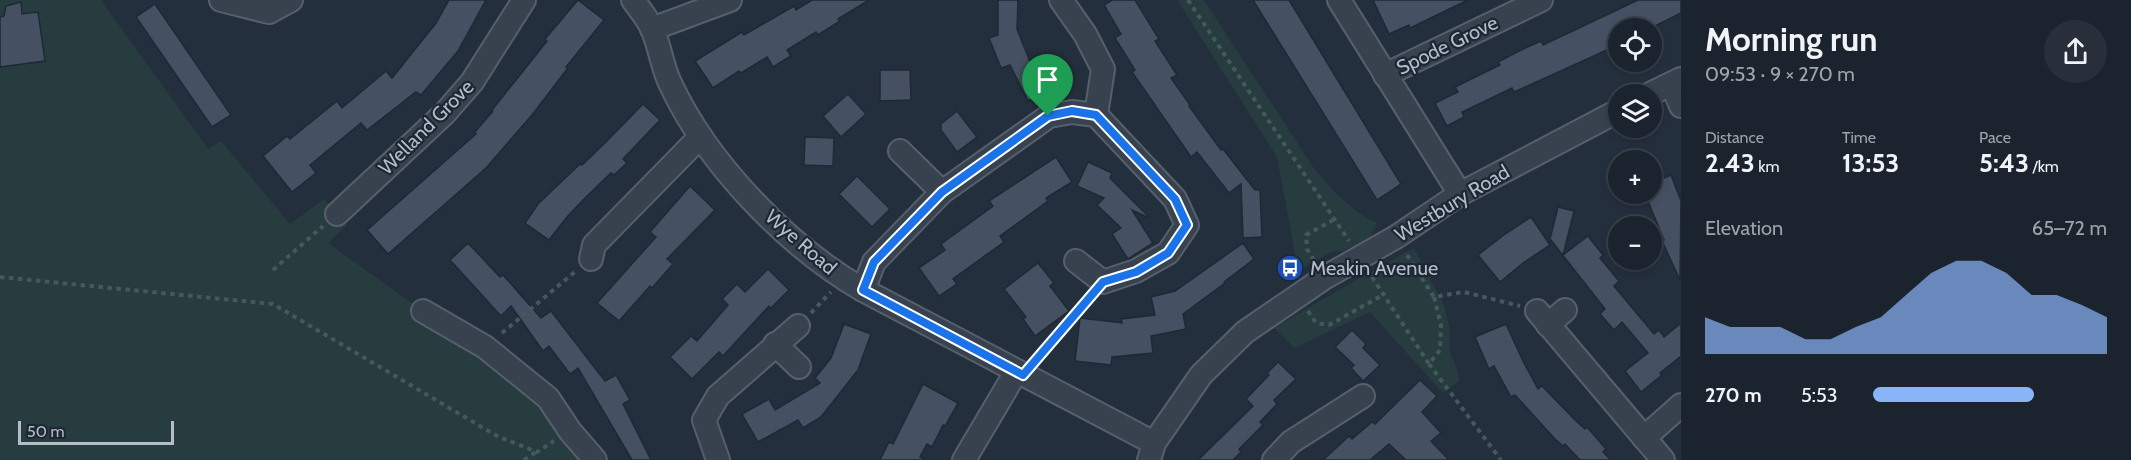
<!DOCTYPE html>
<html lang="en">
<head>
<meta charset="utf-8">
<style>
	body { margin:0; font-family:Cabin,sans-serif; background:#282f3a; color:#f1f3f6; height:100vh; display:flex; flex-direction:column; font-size:22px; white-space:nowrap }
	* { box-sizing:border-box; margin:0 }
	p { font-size:20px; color:#a0a4aa }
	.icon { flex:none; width:33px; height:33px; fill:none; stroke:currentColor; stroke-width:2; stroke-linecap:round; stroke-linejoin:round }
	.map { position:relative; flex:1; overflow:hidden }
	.details { display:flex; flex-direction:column; background:#1b232e; width:450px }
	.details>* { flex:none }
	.tools { position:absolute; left:1608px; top:18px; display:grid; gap:12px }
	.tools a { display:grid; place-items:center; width:54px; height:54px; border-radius:50%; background:#1b232e; box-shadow:0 3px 9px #0003,0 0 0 2px #39404a; font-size:30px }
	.scale { position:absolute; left:18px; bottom:15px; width:156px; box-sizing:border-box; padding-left:6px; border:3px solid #b4bcc9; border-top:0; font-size:16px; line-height:21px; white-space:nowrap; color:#b4bcc9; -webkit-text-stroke:4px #1d2633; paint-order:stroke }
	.pin { position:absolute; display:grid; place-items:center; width:51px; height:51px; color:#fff; margin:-62px -26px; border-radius:50% 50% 50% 0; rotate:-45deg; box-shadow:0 0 6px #0007 }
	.pin .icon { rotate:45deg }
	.round { display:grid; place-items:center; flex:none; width:63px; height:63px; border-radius:32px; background:#282f3a }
	.summary { display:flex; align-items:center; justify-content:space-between; height:102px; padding:0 24px }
	h1 { font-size:33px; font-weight:700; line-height:45px }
	.figures { display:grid; grid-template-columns:repeat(3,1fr); gap:9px; height:102px; padding:6px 24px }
	.figures div { display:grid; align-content:center }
	.figures b { font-size:26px; font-weight:700 }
	.figures small { font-size:16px; font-weight:400 }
	.figures p { font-size:16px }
	.chart { height:168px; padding:12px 24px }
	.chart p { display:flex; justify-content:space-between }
	.chart svg { width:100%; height:108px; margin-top:6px; fill:#8ab4f8; opacity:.7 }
	ul { padding:0 24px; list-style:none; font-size:20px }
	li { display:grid; grid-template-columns:96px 72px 1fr; align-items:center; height:45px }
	li i { height:15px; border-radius:8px; background:#8ab4f8 }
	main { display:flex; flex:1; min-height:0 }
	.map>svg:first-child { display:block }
</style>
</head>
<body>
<main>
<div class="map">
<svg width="1681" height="460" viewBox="0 0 1681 460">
	<rect width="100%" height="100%" fill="#242f3e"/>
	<!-- green -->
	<g fill="#263c3f">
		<polygon points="0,0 101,0 208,149 221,141 290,224 324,199 347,225 328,243 423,311 485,347 596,460 0,460"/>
		<path d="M 1177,0 L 1204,0 L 1315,170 C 1333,190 1352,212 1377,223 L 1371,235 L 1363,241 L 1343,251 L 1334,251 L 1298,270 L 1277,157 Z"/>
		<polygon points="1414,248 1444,305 1449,326 1449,350 1456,366 1459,381 1443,393 1370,312 1295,348 1274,328 1356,280"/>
	</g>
	<!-- building -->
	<g fill="#455162" stroke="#1f2835" stroke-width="1.5">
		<polygon points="449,0 486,0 458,51 421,95 416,92 367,130 361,123 310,165 316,173 292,192 263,156 287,136 290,139 337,101 342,108 386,71 392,78 436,23"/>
		<polygon points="578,0 604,20 566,67 568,68 532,115 486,168 388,254 367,230 476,134 474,133 493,111 492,110 547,41 545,39"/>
		<polygon points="812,0 869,0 838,19 840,21 818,35 816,32 787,50 791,56 773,67 767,57 741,73 739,71 713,88 695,61 742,32 744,35 794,6 796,10"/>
		<polygon points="998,0 1018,0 1017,29 1033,69 1042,64 1054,87 1028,101 1010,65 1001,68 989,38 998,35"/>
		<polygon points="1112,0 1135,0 1159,39 1155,41 1177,75 1171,78 1190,105 1189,106 1221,150 1223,149 1255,190 1260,190 1262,237 1243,238 1241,184 1229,193 1197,152 1191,157 1132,72 1135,70 1115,38 1121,34 1104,5"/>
		<polygon points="1253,0 1289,0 1401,184 1377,200"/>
		<polygon points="1373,0 1468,0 1410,28 1409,25 1389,34"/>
		<polygon points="1638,0 1681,0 1681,13 1651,28 1618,28 1618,45 1514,92 1512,88 1462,112 1464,117 1447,126 1435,103 1458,92 1455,87 1500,65 1498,62 1517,52 1541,41 1543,45"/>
		<polygon points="21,2 22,14 38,12 45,61 0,67 0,17 4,16 6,6"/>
		<polygon points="155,4 231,115 212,127 136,17"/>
		<polygon points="880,70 910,70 911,100 880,101"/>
		<polygon points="848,94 866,114 841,137 823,116"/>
		<polygon points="643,104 660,120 623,159 627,163 614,175 611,173 586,197 567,217 549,240 525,223 538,204 580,164 582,165 606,142"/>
		<polygon points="957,111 977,137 957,152 941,130 941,124"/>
		<polygon points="805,137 834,138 833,166 804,165"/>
		<polygon points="1056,157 1072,182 1046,198 1048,201 1000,236 1004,242 953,279 957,284 939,296 919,268 945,250 941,244 993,206 989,201"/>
		<polygon points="1088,162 1112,173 1110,178 1148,216 1147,217 1132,210 1153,243 1128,259 1112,234 1121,228 1097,205 1104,198 1077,186"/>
		<polygon points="1671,175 1681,201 1680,280 1662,241 1664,240 1645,194 1652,194 1652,183"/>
		<polygon points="857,176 890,209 872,227 839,194"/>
		<polygon points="690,186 715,210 667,259 673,264 652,288 650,286 619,321 597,303 656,237 650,232"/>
		<polygon points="1558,207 1574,211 1563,255 1588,236 1603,255 1600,258 1619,281 1614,286 1654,334 1659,330 1664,337 1681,323 1681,356 1660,373 1662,375 1641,392 1625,371 1648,353 1622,322 1614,330 1600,314 1605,309 1550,239"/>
		<polygon points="1531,217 1550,245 1523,263 1500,282 1478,255 1505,234"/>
		<polygon points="468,243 500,277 503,275 541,318 551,311 605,381 616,375 630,400 623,404 651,460 632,460 578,368 570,374 549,346 543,351 511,306 501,316 450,260"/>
		<polygon points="1243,243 1254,259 1224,282 1225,283 1183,314 1186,329 1151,336 1153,353 1112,357 1111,365 1075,361 1080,318 1122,323 1121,319 1155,315 1151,297 1175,291"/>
		<polygon points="1038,263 1054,283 1050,286 1069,311 1035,336 1023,319 1026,317 1004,289"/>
		<polygon points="768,269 789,290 771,308 769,306 723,356 719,352 692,379 670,357 691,336 697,341 728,305 722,299 737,284 745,292"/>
		<polygon points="844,324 871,334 858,370 821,417 803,428 798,420 758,442 742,414 769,399 775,410 820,383 815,378 831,358"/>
		<polygon points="1506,324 1523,361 1538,389 1542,386 1576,421 1585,429 1587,427 1606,449 1603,452 1611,460 1580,460 1565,444 1563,446 1555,439 1515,395 1511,397 1494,366 1489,369 1475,337"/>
		<polygon points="1352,330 1366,344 1363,348 1380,365 1363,381 1351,368 1354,365 1335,347"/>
		<polygon points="1278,362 1296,379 1274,400 1277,404 1260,422 1263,425 1239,449 1241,452 1233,460 1198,460 1253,406 1246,399 1269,375 1267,373"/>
		<polygon points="1420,380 1437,396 1422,412 1441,433 1431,441 1449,460 1406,460 1389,444 1370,460 1323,460 1349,436 1352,439 1372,422 1375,424"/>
		<polygon points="923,384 958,403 945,426 943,425 932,447 927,444 920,457 926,460 880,460 889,442 893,444"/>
	</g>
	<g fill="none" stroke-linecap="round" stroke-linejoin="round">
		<defs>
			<g id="minor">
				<polyline points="221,0 269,12 291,0"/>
				<path d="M 633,0 C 640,10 649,20 653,31 C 660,47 662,66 670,83 C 707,163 787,246 863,290 L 1154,443"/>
				<polyline points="1061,0 1085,34 1103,69 1096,115"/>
				<polyline points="1339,0 1460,194"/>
				<polyline points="652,29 730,0"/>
				<polyline points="1385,75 1541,0"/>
				<polyline points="1672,84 1681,106"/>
				<polyline points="1650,94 1681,79"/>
				<polyline points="900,151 942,192"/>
				<polyline points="337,214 445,113 472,82 524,0"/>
				<polyline points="591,259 594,245 700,137"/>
				<polyline points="863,290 874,262 942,192 1049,116 1072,112 1096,115 1175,199 1187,225 1168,253 1136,271 1103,282 1076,261"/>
				<polyline points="423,311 485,347 548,398 570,431 595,460"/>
				<polyline points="1537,311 1663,460"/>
				<polyline points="1548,325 1565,310"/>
				<polyline points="775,344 799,367"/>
				<polyline points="1644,438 1681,405"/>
				<polyline points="718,460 704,420 718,396 798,326"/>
				<polyline points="964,460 1016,372"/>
				<polyline points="1149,460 1154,443 1201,375 1245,332 1324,278 1396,237 1460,194 1618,111"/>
				<polyline points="1274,460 1291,442 1363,396"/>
			</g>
		</defs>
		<!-- minor casing -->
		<use href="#minor" stroke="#565f6c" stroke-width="26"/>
		<!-- path -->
		<g stroke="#44595c" stroke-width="4" stroke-dasharray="4.5 4.5" stroke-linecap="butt">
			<polyline points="1188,0 1349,241"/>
			<polyline points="1407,255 1434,297"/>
			<polyline points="1314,260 1307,249 1306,235 1335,219"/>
			<polyline points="273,270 323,226"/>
			<polyline points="0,277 273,304 497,436 537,452 554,441"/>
			<polyline points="1372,277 1429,364 1440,350 1441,325 1434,297 1464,292 1520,306"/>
			<polyline points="1308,311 1316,323 1329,325 1383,295"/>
			<polyline points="811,313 831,292"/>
			<polyline points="502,333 576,271"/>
			<polyline points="1037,359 1091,296"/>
			<polyline points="1429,364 1501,460"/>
			<polyline points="524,460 536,452"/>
		</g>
		<!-- minor -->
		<use href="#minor" stroke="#38414e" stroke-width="22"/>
	</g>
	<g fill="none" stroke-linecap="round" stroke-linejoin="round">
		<defs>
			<polygon id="route" points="1072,111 1096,115 1175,199 1187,225 1168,253 1136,272 1103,282 1023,375 863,290 874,262 942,192 1048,116"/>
		</defs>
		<!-- route casing -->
		<use href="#route" stroke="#fff" stroke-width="12"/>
		<!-- route -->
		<use href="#route" stroke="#1a73e8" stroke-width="8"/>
	</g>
	<!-- icons -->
	<defs>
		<symbol id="bus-disc" viewBox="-11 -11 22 22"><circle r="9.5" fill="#1a4fb4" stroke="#1d2633"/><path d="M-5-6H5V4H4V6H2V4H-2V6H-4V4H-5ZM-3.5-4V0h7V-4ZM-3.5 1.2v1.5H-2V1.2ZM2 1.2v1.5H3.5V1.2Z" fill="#fff"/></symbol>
	</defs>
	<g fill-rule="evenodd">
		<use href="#bus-disc" x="1275" y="253" width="30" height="30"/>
	</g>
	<g text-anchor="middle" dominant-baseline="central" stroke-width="4.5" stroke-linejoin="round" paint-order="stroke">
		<!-- street labels -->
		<g font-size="20" fill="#b4bcc9" stroke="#1d2633">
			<text transform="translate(1447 45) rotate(-26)">Spode Grove</text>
			<text transform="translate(426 127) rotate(-45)">Welland Grove</text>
			<text transform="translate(1452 203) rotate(-31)">Westbury Road</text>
			<text transform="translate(801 242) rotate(41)">Wye Road</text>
		</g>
		<!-- poi labels -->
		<g font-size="20" fill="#b4bcc9" stroke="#1d2633" text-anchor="start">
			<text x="1310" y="268">Meakin Avenue</text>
		</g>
	</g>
</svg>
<div class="tools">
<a><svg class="icon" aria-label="locate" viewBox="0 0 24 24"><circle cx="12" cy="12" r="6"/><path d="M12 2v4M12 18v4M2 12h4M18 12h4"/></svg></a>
<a><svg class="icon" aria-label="layers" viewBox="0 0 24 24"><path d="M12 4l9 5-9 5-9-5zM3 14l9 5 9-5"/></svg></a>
<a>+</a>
<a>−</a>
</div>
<div class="scale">50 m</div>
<div class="pin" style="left:1048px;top:116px;background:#1e9e55"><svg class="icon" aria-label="arrive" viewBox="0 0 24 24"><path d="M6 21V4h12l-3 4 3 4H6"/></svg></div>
</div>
<section class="details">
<div class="summary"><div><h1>Morning run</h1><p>09:53 · 9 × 270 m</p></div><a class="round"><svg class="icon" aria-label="share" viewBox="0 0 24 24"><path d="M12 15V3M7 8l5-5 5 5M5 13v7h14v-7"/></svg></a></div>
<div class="figures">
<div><p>Distance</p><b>2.43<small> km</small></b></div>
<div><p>Time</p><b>13:53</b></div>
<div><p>Pace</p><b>5:43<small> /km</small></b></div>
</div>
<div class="chart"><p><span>Elevation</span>65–72 m</p>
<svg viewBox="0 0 160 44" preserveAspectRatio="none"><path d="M0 44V29L10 33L20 33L30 33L40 38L50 38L60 33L70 29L80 20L90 11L100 6L110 6L120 11L130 20L140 20L150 24L160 29V44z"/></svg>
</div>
<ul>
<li><b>270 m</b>5:53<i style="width:69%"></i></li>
</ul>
</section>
</main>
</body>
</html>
